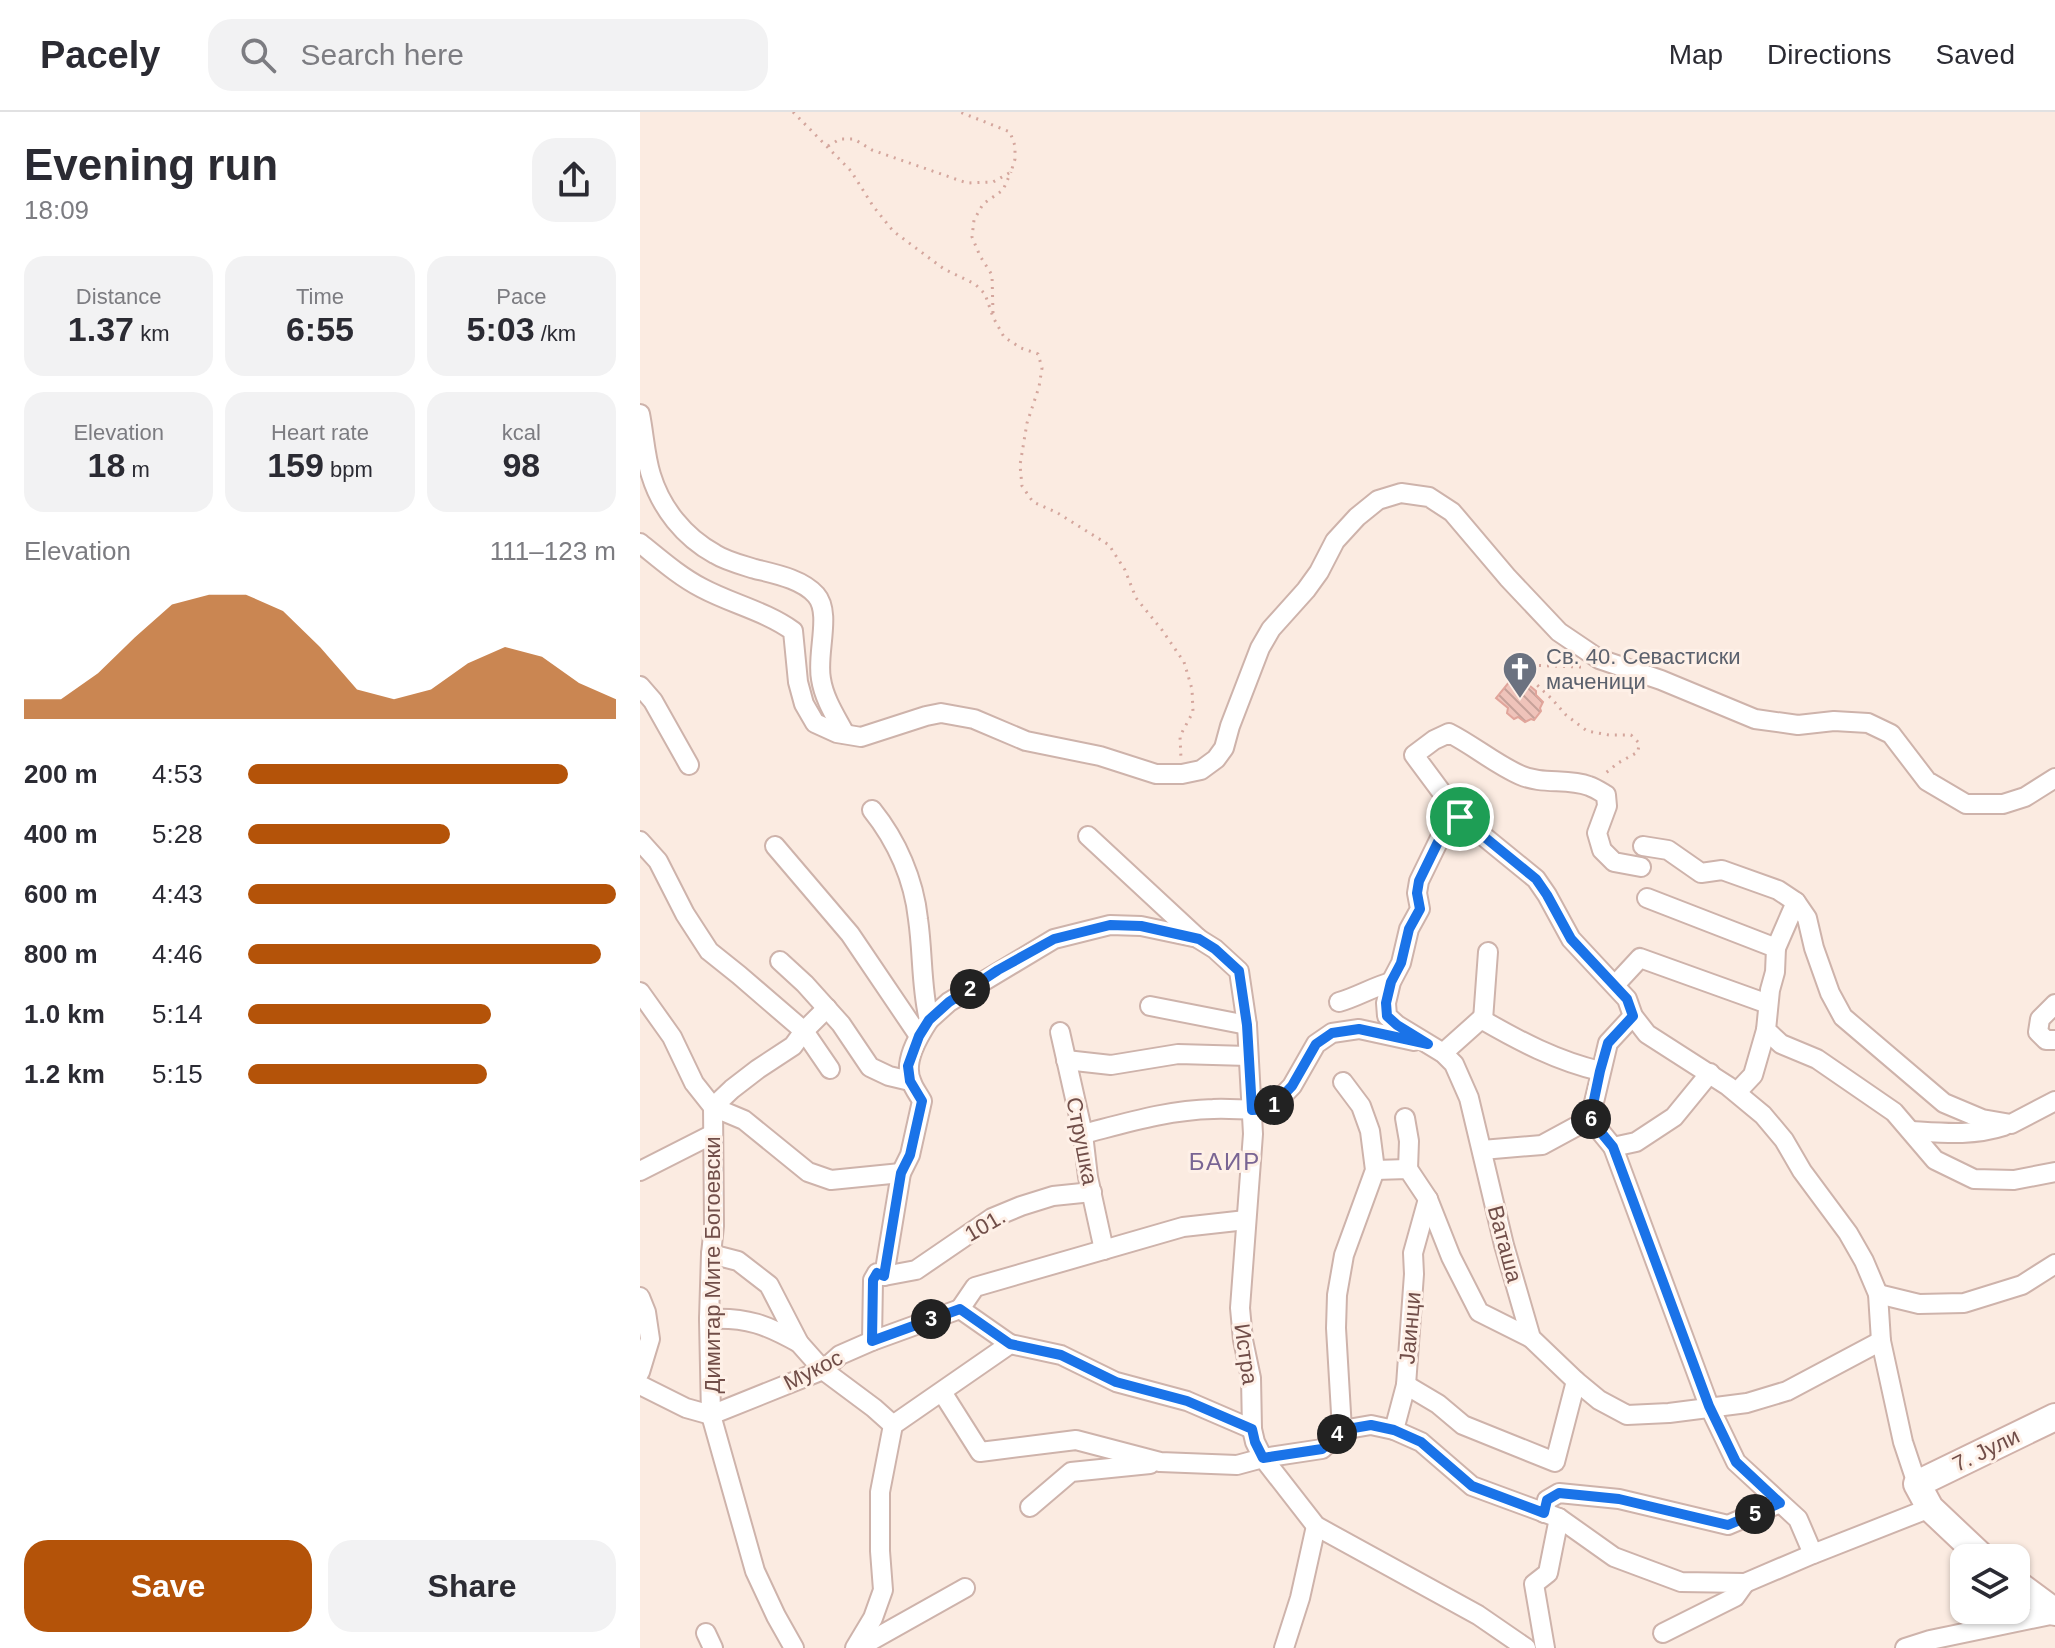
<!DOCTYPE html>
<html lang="en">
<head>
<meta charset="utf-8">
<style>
	body { margin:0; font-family:Helvetica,sans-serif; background:#f2f2f3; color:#2b2b33; height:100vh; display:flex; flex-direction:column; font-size:30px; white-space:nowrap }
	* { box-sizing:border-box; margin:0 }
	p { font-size:26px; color:#7c7c81 }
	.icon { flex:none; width:44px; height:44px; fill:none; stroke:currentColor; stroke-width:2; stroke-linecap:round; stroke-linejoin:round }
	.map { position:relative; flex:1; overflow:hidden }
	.panel { display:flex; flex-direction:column; background:#fff; width:640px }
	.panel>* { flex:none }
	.fabs { position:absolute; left:1310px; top:1432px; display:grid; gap:16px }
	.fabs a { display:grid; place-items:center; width:80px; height:80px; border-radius:16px; background:#fff; box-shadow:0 2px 6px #0004; font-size:40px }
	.pin { position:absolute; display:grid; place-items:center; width:68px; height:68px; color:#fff; margin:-34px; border:4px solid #fff; border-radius:50%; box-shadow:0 2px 8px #0007 }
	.km { position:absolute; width:40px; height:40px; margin:-20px; border-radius:50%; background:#222; color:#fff; font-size:22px; line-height:40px; text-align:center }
	.round { display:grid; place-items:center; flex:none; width:84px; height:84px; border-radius:24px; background:#f2f2f3 }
	.summary { display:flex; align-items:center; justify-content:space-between; height:136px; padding:0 24px }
	h1 { font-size:44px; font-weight:600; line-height:60px }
	.stats { display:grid; grid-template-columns:repeat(3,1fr); gap:12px; height:136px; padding:8px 24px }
	.stats div { display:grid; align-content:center; border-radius:20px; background:#f2f2f3; text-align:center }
	.stats b { font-size:34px; font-weight:600 }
	.stats small { font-size:22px; font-weight:400 }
	.stats p { font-size:22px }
	.chart { height:224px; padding:16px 24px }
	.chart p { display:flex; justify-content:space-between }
	.chart svg { width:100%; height:144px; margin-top:8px; fill:#b45309; opacity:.7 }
	.cta { display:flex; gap:16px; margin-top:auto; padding:16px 24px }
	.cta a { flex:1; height:92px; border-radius:24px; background:#b45309; color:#fff; font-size:32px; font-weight:600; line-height:92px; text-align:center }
	.cta a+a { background:#f2f2f3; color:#2b2b33 }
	ul { padding:0 24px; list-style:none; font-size:26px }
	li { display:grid; grid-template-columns:128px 96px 1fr; align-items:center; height:60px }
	li i { height:20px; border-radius:10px; background:#b45309 }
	header { display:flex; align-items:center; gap:48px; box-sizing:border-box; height:112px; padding:0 40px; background:#fff; border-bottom:2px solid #e1e1e2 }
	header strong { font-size:38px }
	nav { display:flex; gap:44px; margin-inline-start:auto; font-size:28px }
	.search { width:560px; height:72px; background:#f2f2f3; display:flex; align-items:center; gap:20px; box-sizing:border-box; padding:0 28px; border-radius:24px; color:#7c7c81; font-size:30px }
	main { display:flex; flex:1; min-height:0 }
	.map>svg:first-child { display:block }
</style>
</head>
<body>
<header>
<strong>Pacely</strong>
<div class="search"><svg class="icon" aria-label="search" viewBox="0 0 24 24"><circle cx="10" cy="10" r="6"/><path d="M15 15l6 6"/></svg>Search here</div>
<nav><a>Map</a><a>Directions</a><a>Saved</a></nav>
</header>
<main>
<section class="panel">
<div class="summary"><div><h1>Evening run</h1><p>18:09</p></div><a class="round"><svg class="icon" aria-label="share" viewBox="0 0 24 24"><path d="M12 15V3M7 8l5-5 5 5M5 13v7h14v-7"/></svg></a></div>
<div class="stats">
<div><p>Distance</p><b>1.37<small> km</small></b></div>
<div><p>Time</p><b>6:55</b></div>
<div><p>Pace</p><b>5:03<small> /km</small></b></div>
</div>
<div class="stats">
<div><p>Elevation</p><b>18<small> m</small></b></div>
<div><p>Heart rate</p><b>159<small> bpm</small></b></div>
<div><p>kcal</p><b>98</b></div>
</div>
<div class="chart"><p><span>Elevation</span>111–123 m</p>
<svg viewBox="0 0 160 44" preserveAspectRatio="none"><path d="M0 44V38L10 38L20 30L30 19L40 9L50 6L60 6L70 11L80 22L90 35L100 38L110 35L120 27L130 22L140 25L150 33L160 38V44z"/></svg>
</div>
<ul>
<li><b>200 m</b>4:53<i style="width:87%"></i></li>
<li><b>400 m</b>5:28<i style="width:55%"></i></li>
<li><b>600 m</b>4:43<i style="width:100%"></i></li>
<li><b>800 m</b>4:46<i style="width:96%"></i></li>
<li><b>1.0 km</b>5:14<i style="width:66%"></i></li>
<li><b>1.2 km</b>5:15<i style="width:65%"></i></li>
</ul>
<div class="cta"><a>Save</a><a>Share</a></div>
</section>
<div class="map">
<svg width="1415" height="1536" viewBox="0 0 1415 1536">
	<defs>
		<pattern id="building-back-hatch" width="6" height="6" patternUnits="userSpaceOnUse" patternTransform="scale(2)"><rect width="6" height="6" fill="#efc3ba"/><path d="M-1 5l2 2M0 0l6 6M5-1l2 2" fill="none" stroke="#c6a199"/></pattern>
	</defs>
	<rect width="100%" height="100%" fill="#fbebe1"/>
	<!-- building -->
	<polygon fill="url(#building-back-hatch)" stroke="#e1a59b" stroke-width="2" points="874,564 887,576 890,574 896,579 896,583 903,590 900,596 901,599 894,608 891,607 885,610 878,605 874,607 867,601 868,596 856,586"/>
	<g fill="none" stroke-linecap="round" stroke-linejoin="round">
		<defs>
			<g id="street">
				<path d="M 0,302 C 4,322 5,344 11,363 C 21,396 44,425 75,442 C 86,449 102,453 115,457 C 135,462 162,467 176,483 C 192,501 176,542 181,567 C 184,587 196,605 205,622"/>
				<path d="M 0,431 C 20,447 39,464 62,476 C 92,492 125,499 153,519 L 158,570 L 164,592 L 175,611 L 197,621 L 221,625 L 286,604 L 301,601 L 334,607 L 386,629 L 460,644 L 516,662 L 542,662 L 561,658 L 576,647 L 584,636 L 590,614 L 620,536 L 631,517 L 666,478 L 679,460 L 695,429 L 717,405 L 738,388 L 761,381 L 789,385 L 812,400 L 868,466 L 919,520 L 959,547 L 1021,568 L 1115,607 L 1158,613 L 1194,609 L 1228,611 L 1251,622 L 1287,669 L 1326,692 L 1363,692 L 1385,685 L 1415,666"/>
				<polyline points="0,574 13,589 49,653"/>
				<polyline points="820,705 800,726 779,769 777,781 780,797 769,817 761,851 751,870 746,891 747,904 757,913 803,941 814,952 829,986 864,1133 891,1226 936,1269 959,1288 987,1303 1029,1301 1107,1291 1147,1279 1241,1229"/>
				<polyline points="448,724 559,827 575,837 599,859 607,913 613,1022 600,1196 603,1228 611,1266 612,1317 615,1330 623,1346 676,1414 838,1503 886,1536"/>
				<polyline points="0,729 18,749 45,802 69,839 99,863 164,919 190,957"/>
				<polyline points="135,734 210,822 279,924"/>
				<polyline points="1003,734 1028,738 1061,761 1082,758 1138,778 1156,790 1167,806 1174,836 1190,881 1203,905 1304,991 1342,1007 1371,1012 1415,989"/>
				<path d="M 1001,755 L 974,750 L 962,738 L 957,721 L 967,694 L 966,683 C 961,680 955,676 949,674 C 927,666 902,673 880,663 C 855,652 833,633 809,621 L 794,628 L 774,643 L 820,705 L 896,767 L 907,783 L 931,827 L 987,887 L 993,904 L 1007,922 L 1088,974 L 1123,1003 L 1144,1028 L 1162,1059 L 1208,1121 L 1224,1149 L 1238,1182 L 1241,1229 L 1263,1330 L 1277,1372"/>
				<polyline points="1007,786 1136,836 1135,860 1130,878 1126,918 1141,932 1177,947 1254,1000 1295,1048 1334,1067 1374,1068 1415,1060"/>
				<polyline points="1136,836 1156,790"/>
				<polyline points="140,849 165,872 201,912 230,955 249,964 270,969"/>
				<polyline points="975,873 1000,846 1128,892"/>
				<polyline points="0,880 32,925 54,971 73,995 104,1008 168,1060 191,1068 261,1061"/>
				<path d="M 699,890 C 717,885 733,875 751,870"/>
				<polyline points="1415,892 1400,907 1398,920 1406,928 1415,928"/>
				<polyline points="510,894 607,913"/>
				<polyline points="289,908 309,890 414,827 470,813 501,814 558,826"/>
				<polyline points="843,908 848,840"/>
				<polyline points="420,920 443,1022 448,1065 464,1138"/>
				<path d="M 803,941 L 841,907 C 879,929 917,949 960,959"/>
				<polyline points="426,948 471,953 538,942 608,944"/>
				<polyline points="1097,980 1113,963 1126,918"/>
				<polyline points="765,1006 769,1029 768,1057"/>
				<polyline points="950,1007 973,1035 996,1030 1034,1005 1070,961"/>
				<path d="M 1272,1019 C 1304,1021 1333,1024 1364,1014"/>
				<path d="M 443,1022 C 486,1011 528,998 573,997 C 592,996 611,999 630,997 L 652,974 L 676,932 L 692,921 L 719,917 L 774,929"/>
				<polyline points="973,1035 1069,1294 1096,1350 1158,1407 1173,1442"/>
				<polyline points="842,1038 902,1033 950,1007 968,931 993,904"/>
				<polyline points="735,1058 768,1057 788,1087 811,1145 839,1200 891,1226"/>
				<polyline points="0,1059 73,1022"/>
				<polyline points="71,1142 98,1149 129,1173 159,1231 183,1258 234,1296 253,1313"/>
				<polyline points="244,1164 276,1158 352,1106 381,1094 413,1084 452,1080"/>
				<polyline points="1238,1182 1279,1192 1324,1191 1382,1173 1415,1152"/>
				<polyline points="0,1185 6,1200 10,1227 0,1260"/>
				<polyline points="320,1197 335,1175 543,1115 606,1108"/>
				<polyline points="320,1197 370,1232"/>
				<path d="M 69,1207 C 107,1205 127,1213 159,1231"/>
				<path d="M 232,1229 L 233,1168 L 237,1161 L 244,1164 L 261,1061 L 270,1043 L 282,989 C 279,983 274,977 272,971 C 262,951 278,925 289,908 C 281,875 283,841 278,807 C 274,768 257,729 232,698"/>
				<polyline points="0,1273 46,1296 71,1303 183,1258 200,1243 232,1229 320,1197"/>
				<polyline points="766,1273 798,1292 823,1313 915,1350 936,1269"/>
				<polyline points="302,1280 340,1340 436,1328 520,1350 597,1353 623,1346 682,1337 702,1318 731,1313 754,1318 781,1330 832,1374 919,1406 974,1445 1041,1470 1105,1471 1173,1442 1290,1396"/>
				<polyline points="702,1318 696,1216 697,1183 704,1143 735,1058 730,1019 721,994 703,970"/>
				<polyline points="754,1318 766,1273 774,1162 773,1141 788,1087"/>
				<polyline points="390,1395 431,1360 510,1352"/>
				<polyline points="904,1401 907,1388 919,1381 979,1387 1088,1413 1140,1391"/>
				<polyline points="66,1521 73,1536"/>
				<polyline points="1023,1521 1095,1485 1105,1471"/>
				<polyline points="154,1536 136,1504 115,1459 71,1303 69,1207 71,1142 74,1114 73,995 92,977 118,957 153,934 164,919 187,896"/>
				<polyline points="215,1536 233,1506 243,1478 240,1439 240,1380 253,1313 370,1232 421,1243 476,1270 547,1289 612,1317"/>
				<polyline points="218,1536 325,1476"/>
				<polyline points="644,1536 660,1486 676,1414"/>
				<polyline points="905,1536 894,1472 908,1461 919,1406"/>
				<polyline points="1265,1536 1290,1528 1415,1502"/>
			</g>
			<g id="secondary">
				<polyline points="1343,1446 1290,1396 1277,1372 1415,1305"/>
				<polyline points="1376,1471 1415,1500"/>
			</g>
		</defs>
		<!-- street casing -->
		<use href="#street" stroke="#ceb3ab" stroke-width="22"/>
		<!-- secondary casing -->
		<use href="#secondary" stroke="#d0b1a9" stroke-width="30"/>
		<!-- path -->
		<g stroke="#d4a69d" stroke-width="3" stroke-dasharray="2 6" stroke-linecap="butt">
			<polyline points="153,0 211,59 233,94 253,119 304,157 335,172 345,182 353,205 364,225 381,236 398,242 402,256 399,275 387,311 380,353 382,374 393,390 416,400 469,433 485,458 496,486 522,518 544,550 552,577 553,600 540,624 541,647"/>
			<polyline points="188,34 200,27 214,27 232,38 327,71 353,70 371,60 375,47 375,34 370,20 320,0"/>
			<polyline points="353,201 352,163 340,144 332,125 334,108 343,92 363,78 371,60"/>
			<polyline points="941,555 884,553 879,556 912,587 926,603 947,619 969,623 991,623 999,631 998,640 978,651 962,664"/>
		</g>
		<!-- street -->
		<use href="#street" stroke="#fff" stroke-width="18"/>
		<!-- secondary -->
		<use href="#secondary" stroke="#fff" stroke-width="26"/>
	</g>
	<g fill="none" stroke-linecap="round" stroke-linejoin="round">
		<defs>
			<polygon id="route" points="820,705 896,767 907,783 931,827 987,887 993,904 968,931 960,959 950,1007 973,1035 1069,1294 1096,1350 1140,1391 1088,1413 979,1387 919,1381 907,1388 904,1401 832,1374 781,1330 754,1318 731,1313 702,1318 682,1337 623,1346 615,1330 612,1317 547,1289 476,1270 421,1243 370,1232 320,1197 232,1229 233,1168 237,1161 244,1164 261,1061 270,1043 282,989 270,969 268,954 279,924 289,908 309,890 358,858 414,827 470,813 501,814 559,827 575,837 599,859 607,913 612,998 630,997 652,974 676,932 692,921 719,917 788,932 757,913 747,904 746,891 751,870 761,851 769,817 780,797 777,781 779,769 800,726"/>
		</defs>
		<!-- route casing -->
		<use href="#route" stroke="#fff" stroke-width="16"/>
		<!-- route -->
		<use href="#route" stroke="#1a73e8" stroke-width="10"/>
	</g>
	<!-- icons -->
	<defs>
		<symbol id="church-pin" viewBox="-11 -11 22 30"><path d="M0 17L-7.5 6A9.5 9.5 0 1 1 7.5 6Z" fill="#6b7280" stroke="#fef0e7"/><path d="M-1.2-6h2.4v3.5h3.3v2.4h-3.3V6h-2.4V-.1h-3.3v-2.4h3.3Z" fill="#fff"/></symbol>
	</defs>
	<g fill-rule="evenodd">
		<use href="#church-pin" x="860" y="537" width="40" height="54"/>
	</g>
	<g text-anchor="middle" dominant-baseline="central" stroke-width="6" stroke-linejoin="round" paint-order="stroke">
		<!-- worship labels -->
		<g font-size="22" fill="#5b616d" stroke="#fef0e7" text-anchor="start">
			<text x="906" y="544">Св. 40. Севастиски<tspan x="906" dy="25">маченици</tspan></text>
		</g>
		<!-- street labels -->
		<g font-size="22" fill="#714e49" stroke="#fef0e7">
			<text transform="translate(442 1029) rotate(79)">Струшка</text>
			<text transform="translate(345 1113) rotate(-30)">101.</text>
			<text transform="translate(865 1132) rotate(75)">Ваташа</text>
			<text transform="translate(72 1153) rotate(-90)">Димитар Мите Богоевски</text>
			<text transform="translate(770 1216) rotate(-85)">Јаинци</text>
			<text transform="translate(606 1242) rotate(82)">Истра</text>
			<text transform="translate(173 1258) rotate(-27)">Мукос</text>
			<text transform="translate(1346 1338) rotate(-26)">7. Јули</text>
		</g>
		<!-- neighbourhood labels -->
		<g font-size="24" letter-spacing="2" fill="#796594" stroke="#fef0e7">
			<text x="585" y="1049">БАИР</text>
		</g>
	</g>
</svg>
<div class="fabs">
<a><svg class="icon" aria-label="layers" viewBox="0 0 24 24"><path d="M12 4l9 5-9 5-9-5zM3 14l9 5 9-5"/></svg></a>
</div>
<div class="pin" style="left:820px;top:705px;background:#1e9e55"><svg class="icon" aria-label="arrive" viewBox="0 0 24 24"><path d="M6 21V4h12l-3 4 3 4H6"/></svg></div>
<b class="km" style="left:634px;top:993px">1</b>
<b class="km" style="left:330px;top:877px">2</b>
<b class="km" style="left:291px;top:1207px">3</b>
<b class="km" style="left:697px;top:1322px">4</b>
<b class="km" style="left:1115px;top:1402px">5</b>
<b class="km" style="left:951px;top:1007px">6</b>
</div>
</main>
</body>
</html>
